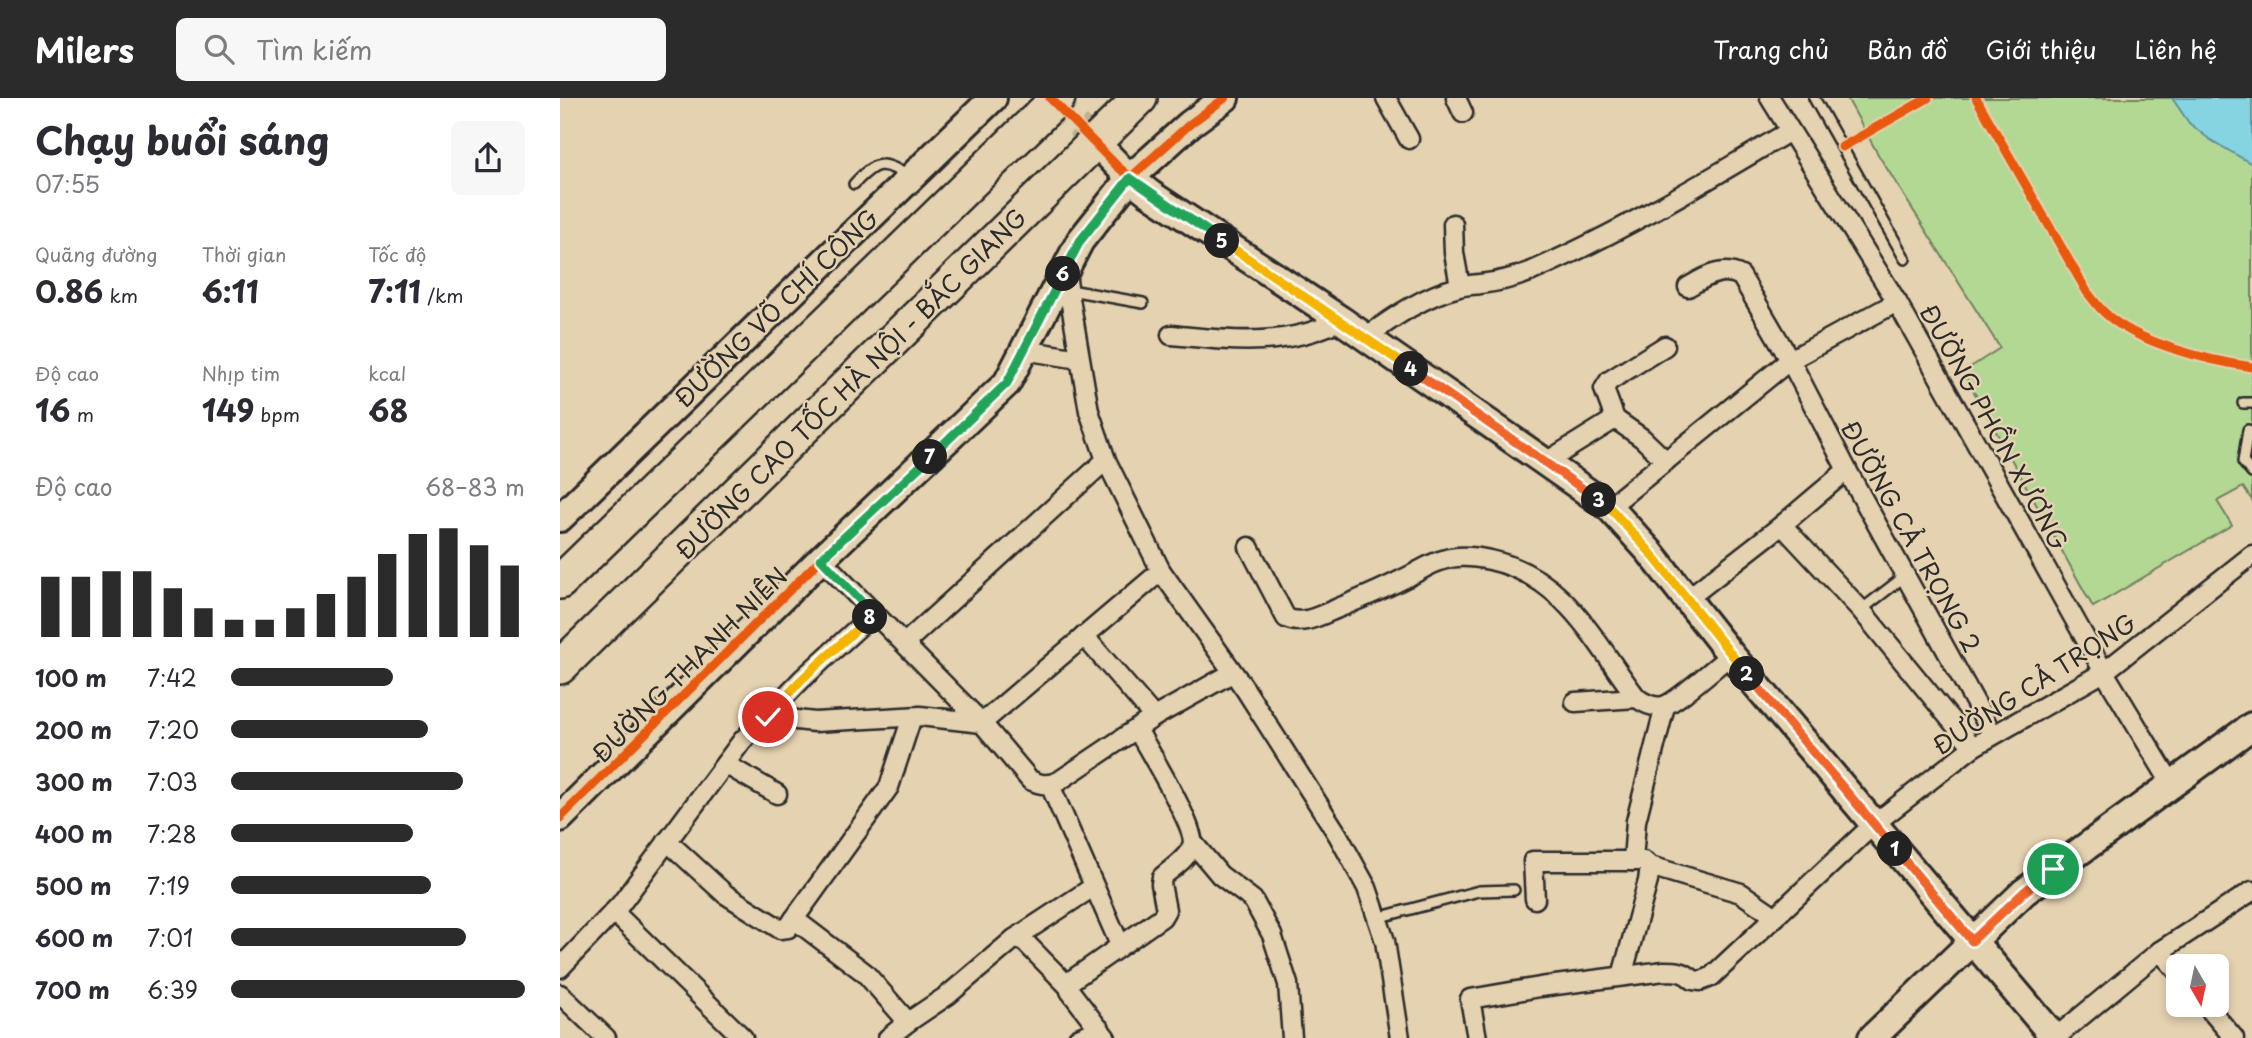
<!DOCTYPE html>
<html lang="vi">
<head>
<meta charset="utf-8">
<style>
	body { margin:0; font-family:"Playpen Sans",sans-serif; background:#f7f7f7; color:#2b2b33; height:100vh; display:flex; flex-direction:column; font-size:26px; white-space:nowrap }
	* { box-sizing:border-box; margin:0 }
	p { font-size:23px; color:#7c7c81 }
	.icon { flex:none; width:38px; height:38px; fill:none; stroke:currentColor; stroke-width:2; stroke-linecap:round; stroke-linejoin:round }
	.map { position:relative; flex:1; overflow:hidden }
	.sheet { display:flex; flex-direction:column; background:#fff; width:560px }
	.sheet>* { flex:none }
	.needle { width:46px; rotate:171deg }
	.buttons { position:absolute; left:1606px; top:856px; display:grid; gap:14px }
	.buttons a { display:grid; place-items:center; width:63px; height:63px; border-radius:10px; background:#fff; box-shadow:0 4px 10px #0003; font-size:35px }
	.pin { position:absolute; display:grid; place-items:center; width:60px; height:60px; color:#fff; margin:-30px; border:4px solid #fff; border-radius:50%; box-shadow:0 2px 7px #0007 }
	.km { position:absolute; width:35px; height:35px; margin:-18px; border-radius:50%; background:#222; color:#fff; font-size:19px; line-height:35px; text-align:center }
	.round { display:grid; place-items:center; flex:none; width:74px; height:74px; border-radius:10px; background:#f7f7f7 }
	.headline { display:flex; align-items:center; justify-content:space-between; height:119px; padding:0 35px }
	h1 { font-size:38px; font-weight:700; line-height:52px }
	.figures { display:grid; grid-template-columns:repeat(3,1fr); gap:10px; height:119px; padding:7px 35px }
	.figures div { display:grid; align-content:center }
	.figures b { font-size:30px; font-weight:700 }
	.figures small { font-size:19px; font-weight:400 }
	.figures p { font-size:19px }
	.chart { height:196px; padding:14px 35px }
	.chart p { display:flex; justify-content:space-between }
	.chart svg { width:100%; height:126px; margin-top:7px; stroke:#2b2b2b; stroke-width:6 }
	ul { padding:0 35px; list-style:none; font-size:23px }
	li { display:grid; grid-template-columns:112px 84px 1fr; align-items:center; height:52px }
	li i { height:18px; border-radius:9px; background:#2b2b2b }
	header { display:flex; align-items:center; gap:42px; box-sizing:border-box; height:98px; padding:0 35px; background:#2b2b2b; color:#fff }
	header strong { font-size:33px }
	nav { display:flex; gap:38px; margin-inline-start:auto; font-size:24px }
	.search { width:490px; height:63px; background:#f7f7f7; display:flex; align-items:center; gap:18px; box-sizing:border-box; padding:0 24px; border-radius:10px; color:#7c7c81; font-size:26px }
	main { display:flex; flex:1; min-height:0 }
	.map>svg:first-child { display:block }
</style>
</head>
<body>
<header>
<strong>Milers</strong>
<div class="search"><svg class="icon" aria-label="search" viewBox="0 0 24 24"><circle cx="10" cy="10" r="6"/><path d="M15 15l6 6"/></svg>Tìm kiếm</div>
<nav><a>Trang chủ</a><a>Bản đồ</a><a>Giới thiệu</a><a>Liên hệ</a></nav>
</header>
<main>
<section class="sheet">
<div class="headline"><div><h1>Chạy buổi sáng</h1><p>07:55</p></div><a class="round"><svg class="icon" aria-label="share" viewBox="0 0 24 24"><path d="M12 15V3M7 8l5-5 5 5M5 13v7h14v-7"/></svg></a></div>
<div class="figures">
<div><p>Quãng đường</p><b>0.86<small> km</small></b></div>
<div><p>Thời gian</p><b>6:11</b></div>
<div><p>Tốc độ</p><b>7:11<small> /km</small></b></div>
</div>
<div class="figures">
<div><p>Độ cao</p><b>16<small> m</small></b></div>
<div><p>Nhịp tim</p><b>149<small> bpm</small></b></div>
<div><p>kcal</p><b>68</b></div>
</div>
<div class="chart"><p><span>Độ cao</span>68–83 m</p>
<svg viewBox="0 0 160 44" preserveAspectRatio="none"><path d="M5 44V23M15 44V23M25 44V21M35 44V21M45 44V27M55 44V34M65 44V38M75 44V38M85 44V34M95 44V29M105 44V23M115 44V15M125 44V8M135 44V6M145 44V12M155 44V19"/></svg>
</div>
<ul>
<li><b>100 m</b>7:42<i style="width:55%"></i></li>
<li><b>200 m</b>7:20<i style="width:67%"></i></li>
<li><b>300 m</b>7:03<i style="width:79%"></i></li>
<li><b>400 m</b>7:28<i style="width:62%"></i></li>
<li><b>500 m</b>7:19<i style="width:68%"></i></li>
<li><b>600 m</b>7:01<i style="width:80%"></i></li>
<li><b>700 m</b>6:39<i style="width:100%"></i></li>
</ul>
</section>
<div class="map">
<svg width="1692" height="940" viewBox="0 0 1692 940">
	<rect width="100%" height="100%" fill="#e5d2b0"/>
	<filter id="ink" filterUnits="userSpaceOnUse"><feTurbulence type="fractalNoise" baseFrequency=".0143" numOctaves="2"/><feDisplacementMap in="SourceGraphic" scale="14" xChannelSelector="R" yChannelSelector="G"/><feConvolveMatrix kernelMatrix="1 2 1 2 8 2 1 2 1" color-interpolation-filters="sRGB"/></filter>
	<g filter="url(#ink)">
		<!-- green -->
		<polygon fill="#b3d894" stroke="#6f8260" stroke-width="2" points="1287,0 1692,0 1692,402 1683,389 1657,403 1672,427 1533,509 1403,274 1440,250 1319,58"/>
		<!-- water -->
		<polygon fill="#85d4e2" stroke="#619099" stroke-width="2" points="1612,0 1692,0 1692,66 1649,41 1629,25"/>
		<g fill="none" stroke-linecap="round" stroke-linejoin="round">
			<!-- secondary-tunnel -->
			<polyline stroke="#c0b195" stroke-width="26" stroke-dasharray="26 13" stroke-linecap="butt" points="490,0 542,51"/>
			<defs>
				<g id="lane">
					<polyline points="1254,0 1345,161"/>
					<path d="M 294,86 C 315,64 321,61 348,78"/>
					<polyline points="510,192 583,205"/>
					<polyline points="1683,305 1692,305"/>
					<polyline points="1688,332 1683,364 1692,375"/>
					<polyline points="1301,512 1345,478"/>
					<polyline points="817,820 919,793 954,792"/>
				</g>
				<g id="street">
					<polyline points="826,0 849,41"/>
					<polyline points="896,0 903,15"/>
					<polyline points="1210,0 1337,204 1544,574 1611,685"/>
					<polyline points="893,126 894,155 900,188"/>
					<polyline points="505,171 529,313 546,362 601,473 685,591 778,737 807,790 825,843 840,940"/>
					<path d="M 1128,189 C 1145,179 1162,168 1181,178 L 1230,262 L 1287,372 L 1433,637"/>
					<path d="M 611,237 C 672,243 725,250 781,222"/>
					<path d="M 806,239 C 835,218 864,198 899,189 C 906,187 913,187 920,186 C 937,184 957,179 972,173 C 1062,134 1146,83 1230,33"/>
					<polyline points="1105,248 1049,283 1044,291 1055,321 1082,340 1106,363"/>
					<polyline points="464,252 519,261"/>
					<polyline points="986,364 1055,321"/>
					<polyline points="1049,409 1230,262 1337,204"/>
					<polyline points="1222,427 1301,512 1413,649"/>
					<path d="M 689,449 L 726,520 C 743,528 761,517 776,511 C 800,501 822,492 845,480 C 857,475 870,465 883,462 C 897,457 916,459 930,462 C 1005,478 1035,545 1077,600 C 1085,606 1093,610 1103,608 C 1116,605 1157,567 1171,557"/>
					<path d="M 261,461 L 422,625 L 470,682 C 481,687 487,688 499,683 L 594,619 L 672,575"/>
					<polyline points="1127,501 1222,427 1287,372"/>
					<polyline points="524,538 594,619"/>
					<polyline points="345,545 546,362"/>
					<polyline points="1015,604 1077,600"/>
					<polyline points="208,619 255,624 360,618 422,625 601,473"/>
					<polyline points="165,666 217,696"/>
					<polyline points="490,687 560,847"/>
					<polyline points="107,743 165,796 220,831 228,830 234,821 305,875 348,924 328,940"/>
					<polyline points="634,746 660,777 693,802 712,837 728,886 732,940"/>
					<polyline points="1090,768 1181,795 1216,819"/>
					<polyline points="975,801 973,763 1073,763"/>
					<polyline points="54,814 183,940"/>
					<polyline points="234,821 329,689 352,619"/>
					<polyline points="454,841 533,789"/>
					<polyline points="1600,853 1619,875"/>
					<polyline points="0,870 60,807 182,643 242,581 313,516"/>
					<polyline points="1062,878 1088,783 1090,768 1084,763 1073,763 1076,723 1105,608"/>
					<polyline points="0,896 46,940"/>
					<polyline points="1645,906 1674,940"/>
					<polyline points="348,924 388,897 454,841 463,842 508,888"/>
					<polyline points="518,940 540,931"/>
					<path d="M 546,940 L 510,893 L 509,884 L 602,819 L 606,812 L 601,786 L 602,779 C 611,771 628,760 632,748 C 638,732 587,650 577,631"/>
					<path d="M 917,940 L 910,901 L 980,889 L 1104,873 C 1117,873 1124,873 1133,882 L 1141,883 L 1151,879 L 1314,726 L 1413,649 L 1544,574 L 1692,457"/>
					<polyline points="1495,940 1600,853 1692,793"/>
				</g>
				<g id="secondary">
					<polyline points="542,51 570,80 589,95 781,222 1049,409 1089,453 1171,557 1495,940"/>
					<polyline points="0,420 433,0"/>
					<polyline points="0,720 261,461 447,285 520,143 570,80 630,26 665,0"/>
					<polyline points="1312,940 1464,794 1692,628"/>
				</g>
				<g id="highway">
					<polyline points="0,484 498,0"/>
					<polyline points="0,569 580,0"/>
				</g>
			</defs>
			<!-- lane casing -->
			<use href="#lane" stroke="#2b2b2b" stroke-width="14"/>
			<!-- street casing -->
			<use href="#street" stroke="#2b2b2b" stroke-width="23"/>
			<!-- secondary casing -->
			<use href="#secondary" stroke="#2b2b2b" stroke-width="32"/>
			<!-- highway casing -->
			<use href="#highway" stroke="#2b2b2b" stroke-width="38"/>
			<!-- lane -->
			<use href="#lane" stroke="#e5d2b0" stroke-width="9"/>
			<!-- street -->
			<use href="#street" stroke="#e5d2b0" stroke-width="18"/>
			<!-- secondary -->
			<use href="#secondary" stroke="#e5d2b0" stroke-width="26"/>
			<!-- highway -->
			<use href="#highway" stroke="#e5d2b0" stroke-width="33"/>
			<defs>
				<g id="cycleway">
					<polyline points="490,0 557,68 589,95 781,222 1049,409 1089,453 1171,557 1412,843"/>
					<path d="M 1416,0 L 1527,194 C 1533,201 1538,209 1545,215 C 1576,245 1650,263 1692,269"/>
					<polyline points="1282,49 1368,0"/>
					<polyline points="0,720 261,461 447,285 520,143 570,80 630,26 665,0"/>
				</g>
			</defs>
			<!-- cycleway casing -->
			<use href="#cycleway" stroke="#e5d2b0" stroke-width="13"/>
			<!-- cycleway -->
			<use href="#cycleway" stroke="#e8590c" stroke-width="9"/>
		</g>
	</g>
	<g fill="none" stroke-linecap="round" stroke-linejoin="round" filter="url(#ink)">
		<defs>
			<polyline id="split-1" points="1335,751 1412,843 1464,794 1493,771"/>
			<polyline id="split-2" points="1187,576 1335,751"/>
			<polyline id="split-3" points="1039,402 1049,409 1089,453 1187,576"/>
			<polyline id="split-4" points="851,271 1039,402"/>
			<polyline id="split-5" points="662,143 851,271"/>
			<polyline id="split-6" points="503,176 520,143 570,80 662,143"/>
			<polyline id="split-7" points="370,359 447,285 503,176"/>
			<polyline id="split-8" points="310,519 313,516 261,461 370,359"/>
			<polyline id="split-9" points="208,619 242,581 310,519"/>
		</defs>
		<!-- split-1 casing -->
		<use href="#split-1" stroke="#fff" stroke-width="14"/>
		<!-- split-2 casing -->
		<use href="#split-2" stroke="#fff" stroke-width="14"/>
		<!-- split-3 casing -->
		<use href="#split-3" stroke="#fff" stroke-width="14"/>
		<!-- split-4 casing -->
		<use href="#split-4" stroke="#fff" stroke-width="14"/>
		<!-- split-5 casing -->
		<use href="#split-5" stroke="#fff" stroke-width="14"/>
		<!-- split-6 casing -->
		<use href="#split-6" stroke="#fff" stroke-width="14"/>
		<!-- split-7 casing -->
		<use href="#split-7" stroke="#fff" stroke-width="14"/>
		<!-- split-8 casing -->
		<use href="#split-8" stroke="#fff" stroke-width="14"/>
		<!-- split-9 casing -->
		<use href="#split-9" stroke="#fff" stroke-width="14"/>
		<!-- split-1 -->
		<use href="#split-1" stroke="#f0652b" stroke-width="9"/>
		<!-- split-2 -->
		<use href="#split-2" stroke="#f0652b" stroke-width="9"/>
		<!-- split-3 -->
		<use href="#split-3" stroke="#f5b400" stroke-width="9"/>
		<!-- split-4 -->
		<use href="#split-4" stroke="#f0652b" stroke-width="9"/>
		<!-- split-5 -->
		<use href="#split-5" stroke="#f5b400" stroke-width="9"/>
		<!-- split-6 -->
		<use href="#split-6" stroke="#22a559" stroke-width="9"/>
		<!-- split-7 -->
		<use href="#split-7" stroke="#22a559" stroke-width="9"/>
		<!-- split-8 -->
		<use href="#split-8" stroke="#22a559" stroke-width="9"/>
		<!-- split-9 -->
		<use href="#split-9" stroke="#f5b400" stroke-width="9"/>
	</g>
	<g text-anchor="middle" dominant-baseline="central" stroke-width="5" stroke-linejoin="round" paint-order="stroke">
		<!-- street labels -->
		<g font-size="24" fill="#2b2b2b" stroke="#e5d2b0">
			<text transform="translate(216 209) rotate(-44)">ĐƯỜNG VÕ CHÍ CÔNG</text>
			<text transform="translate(290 285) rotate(-45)">ĐƯỜNG CAO TỐC HÀ NỘI - BẮC GIANG</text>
			<text transform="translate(1435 329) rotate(61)">ĐƯỜNG PHỒN XƯƠNG</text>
			<text transform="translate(1352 438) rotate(61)">ĐƯỜNG CẢ TRỌNG 2</text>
			<text transform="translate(129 566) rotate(-45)">ĐƯỜNG THANH NIÊN</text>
			<text transform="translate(1474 585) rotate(-33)">ĐƯỜNG CẢ TRỌNG</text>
		</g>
	</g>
</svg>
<div class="buttons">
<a><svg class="needle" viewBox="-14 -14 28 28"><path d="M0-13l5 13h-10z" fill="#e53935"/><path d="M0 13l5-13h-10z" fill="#7c7c81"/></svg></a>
</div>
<div class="pin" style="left:1493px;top:771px;background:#1e9e55"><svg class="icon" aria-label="arrive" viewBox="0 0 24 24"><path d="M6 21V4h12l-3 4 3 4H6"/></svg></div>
<div class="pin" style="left:208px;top:619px;background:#d93025"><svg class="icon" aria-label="check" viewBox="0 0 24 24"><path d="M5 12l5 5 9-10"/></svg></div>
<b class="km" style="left:1335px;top:751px">1</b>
<b class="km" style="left:1187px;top:576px">2</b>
<b class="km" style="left:1039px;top:402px">3</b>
<b class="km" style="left:851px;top:271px">4</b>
<b class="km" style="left:662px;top:143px">5</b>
<b class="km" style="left:503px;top:176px">6</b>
<b class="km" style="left:370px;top:359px">7</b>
<b class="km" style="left:310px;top:519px">8</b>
</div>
</main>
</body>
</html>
